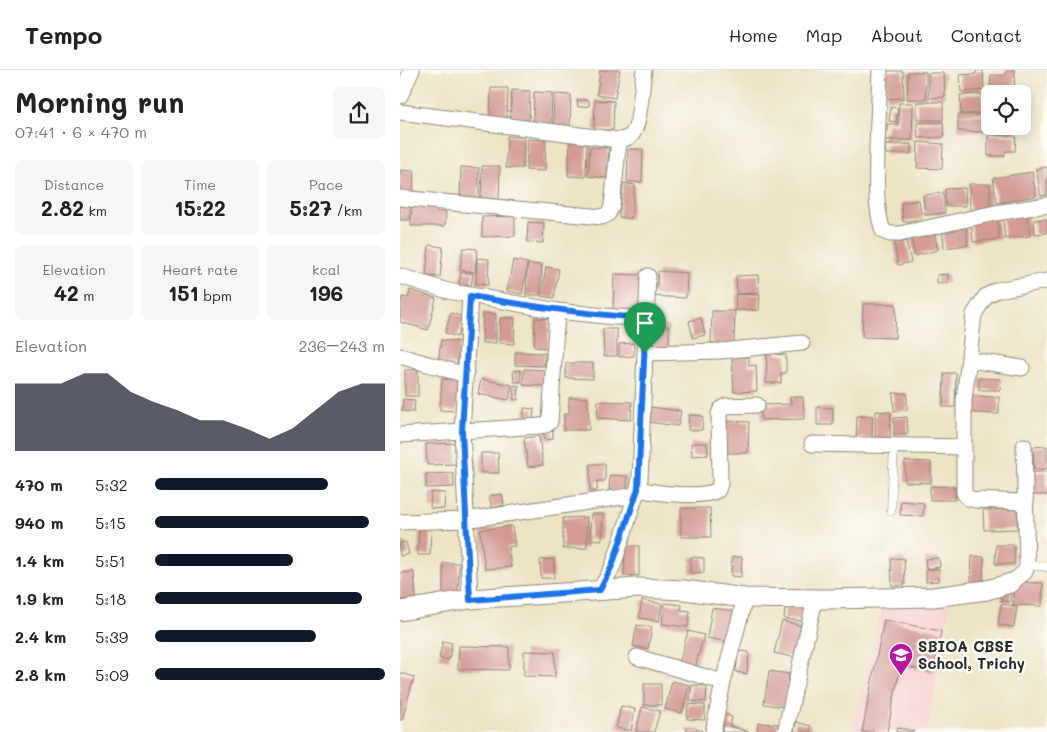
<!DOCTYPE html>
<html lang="en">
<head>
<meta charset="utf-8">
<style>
	body { margin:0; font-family:Mali,sans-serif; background:#f6f6f6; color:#222; height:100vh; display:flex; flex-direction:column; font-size:19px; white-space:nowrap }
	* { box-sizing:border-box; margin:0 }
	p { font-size:16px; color:#767676 }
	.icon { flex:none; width:28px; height:28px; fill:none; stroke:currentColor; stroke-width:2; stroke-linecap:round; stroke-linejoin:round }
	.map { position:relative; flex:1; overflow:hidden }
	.sheet { display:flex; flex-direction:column; background:#fff; width:400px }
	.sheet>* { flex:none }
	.controls { position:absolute; left:581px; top:15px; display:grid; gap:10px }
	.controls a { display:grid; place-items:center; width:50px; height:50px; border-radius:8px; background:#fff; box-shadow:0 2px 12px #0003; font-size:25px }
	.pin { position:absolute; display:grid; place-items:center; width:42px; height:42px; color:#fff; margin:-51px -21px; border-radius:50% 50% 50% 0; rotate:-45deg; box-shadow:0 0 5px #0007 }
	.pin .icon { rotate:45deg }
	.round { display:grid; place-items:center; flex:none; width:52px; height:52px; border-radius:8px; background:#f6f6f6 }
	.overview { display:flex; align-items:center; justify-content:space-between; height:85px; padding:0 15px }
	h1 { font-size:28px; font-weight:700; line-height:38px }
	.metrics { display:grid; grid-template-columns:repeat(3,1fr); gap:8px; height:85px; padding:5px 15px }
	.metrics div { display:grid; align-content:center; border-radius:8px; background:#f6f6f6; text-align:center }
	.metrics b { font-size:21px; font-weight:700 }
	.metrics small { font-size:14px; font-weight:400 }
	.metrics p { font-size:14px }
	.chart { height:140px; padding:10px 15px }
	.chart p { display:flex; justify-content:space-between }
	.chart svg { width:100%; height:90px; margin-top:5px; fill:#111827; opacity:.7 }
	ul { padding:0 15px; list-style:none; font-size:16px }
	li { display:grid; grid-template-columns:80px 60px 1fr; align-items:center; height:38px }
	li i { height:12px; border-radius:6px; background:#111827 }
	header { display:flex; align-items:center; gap:30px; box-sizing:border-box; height:70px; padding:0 25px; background:#fff; border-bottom:1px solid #e0e0e0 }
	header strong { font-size:24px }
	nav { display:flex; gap:28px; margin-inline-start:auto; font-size:18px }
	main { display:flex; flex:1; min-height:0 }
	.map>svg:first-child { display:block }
</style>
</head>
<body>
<header>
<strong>Tempo</strong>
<nav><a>Home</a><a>Map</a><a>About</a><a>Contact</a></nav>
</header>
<main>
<section class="sheet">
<div class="overview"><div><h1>Morning run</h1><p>07:41 · 6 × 470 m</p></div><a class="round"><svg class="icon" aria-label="share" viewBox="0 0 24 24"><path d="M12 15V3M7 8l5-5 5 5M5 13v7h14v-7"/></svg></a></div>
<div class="metrics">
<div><p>Distance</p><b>2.82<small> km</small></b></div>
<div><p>Time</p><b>15:22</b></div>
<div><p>Pace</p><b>5:27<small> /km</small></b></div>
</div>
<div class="metrics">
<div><p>Elevation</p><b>42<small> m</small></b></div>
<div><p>Heart rate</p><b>151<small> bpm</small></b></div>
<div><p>kcal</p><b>196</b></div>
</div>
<div class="chart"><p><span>Elevation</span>236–243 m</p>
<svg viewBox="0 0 160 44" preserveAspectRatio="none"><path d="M0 44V11L10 11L20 11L30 6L40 6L50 15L60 20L70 24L80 29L90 29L100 33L110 38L120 33L130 24L140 15L150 11L160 11V44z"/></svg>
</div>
<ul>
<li><b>470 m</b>5:32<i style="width:75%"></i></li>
<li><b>940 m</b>5:15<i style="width:93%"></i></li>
<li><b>1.4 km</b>5:51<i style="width:60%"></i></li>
<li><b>1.9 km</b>5:18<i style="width:90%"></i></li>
<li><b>2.4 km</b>5:39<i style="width:70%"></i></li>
<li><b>2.8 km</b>5:09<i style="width:100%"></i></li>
</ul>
</section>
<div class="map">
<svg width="647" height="662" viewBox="0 0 647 662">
	<rect width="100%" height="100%" fill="#fdfcf7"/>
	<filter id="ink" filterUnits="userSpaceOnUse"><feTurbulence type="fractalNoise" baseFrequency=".02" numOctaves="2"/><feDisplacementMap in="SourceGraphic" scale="10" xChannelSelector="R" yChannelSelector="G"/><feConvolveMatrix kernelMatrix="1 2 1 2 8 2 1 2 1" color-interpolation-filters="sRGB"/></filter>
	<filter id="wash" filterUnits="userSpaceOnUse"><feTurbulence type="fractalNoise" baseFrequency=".0096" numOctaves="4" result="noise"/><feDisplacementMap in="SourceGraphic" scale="20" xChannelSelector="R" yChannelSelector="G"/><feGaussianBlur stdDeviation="1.12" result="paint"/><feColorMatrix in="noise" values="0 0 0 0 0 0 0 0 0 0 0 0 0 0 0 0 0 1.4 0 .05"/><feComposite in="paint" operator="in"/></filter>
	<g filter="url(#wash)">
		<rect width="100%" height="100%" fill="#ede4c6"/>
		<!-- built -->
		<polygon fill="#f7d0d0" points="483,533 550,534 527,662 452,662"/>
		<g id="blocks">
			<!-- building -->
			<g fill="#d49b96">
				<polygon points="200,0 220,0 215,28 197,25"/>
				<polygon points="583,0 584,20 561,22 560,5 576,4 576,1"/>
				<polygon points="606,0 615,0 614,20 590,19 591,5 606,5"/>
				<polygon points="486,1 503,1 504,28 487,29"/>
				<polygon points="508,2 526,2 526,29 507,29"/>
				<polygon points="528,3 544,3 545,27 529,28"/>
				<polygon points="91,18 108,18 107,48 90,47"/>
				<polygon points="112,20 130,21 129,51 110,51"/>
				<polygon points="134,22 152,23 151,53 133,52"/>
				<polygon points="154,24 171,25 170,59 153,58"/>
				<polygon points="582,24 583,43 561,44 560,25"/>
				<polygon points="177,30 189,30 189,36 178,37"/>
				<polygon points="195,30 214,31 213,60 194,60"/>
				<rect x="517" y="32" width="26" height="18"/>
				<polygon points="499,33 513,33 512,70 483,70 483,61 487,61 487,54 498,54"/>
				<polygon points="491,37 498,38 496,52 489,51"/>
				<polygon points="558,45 586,45 586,62 558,61"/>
				<polygon points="543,52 544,67 518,68 517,53"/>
				<polygon points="589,56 615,56 614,63 588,61"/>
				<polygon points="588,65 616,66 615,81 605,81 605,86 588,86"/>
				<polygon points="107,66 124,67 123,98 106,98"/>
				<polygon points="128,69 146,70 145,101 126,100"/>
				<polygon points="170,72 187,73 186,107 168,106"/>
				<polygon points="518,72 543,74 542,99 517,98"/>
				<polygon points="511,74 511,84 486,84 485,75"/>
				<polygon points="190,77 209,78 207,108 188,106"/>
				<polygon points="228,79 243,79 242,112 227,112"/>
				<polygon points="82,96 100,96 99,130 81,129"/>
				<polygon points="61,97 79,98 79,130 60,129"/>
				<polygon points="647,97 647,125 641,126 636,99"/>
				<polygon points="0,100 14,101 13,123 0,122"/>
				<polygon points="632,102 636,126 597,133 593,108"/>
				<polygon points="223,113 235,115 231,149 219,147"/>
				<polygon points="569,114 590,114 590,140 570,140"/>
				<polygon points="565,118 566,136 546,136 545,119"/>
				<polygon points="543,123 545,143 525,145 523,125"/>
				<polygon points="519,130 522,149 503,152 501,133"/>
				<rect x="0" y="136" width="10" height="14"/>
				<polygon points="12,136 36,137 36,142 46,142 45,156 11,156"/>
				<polygon points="627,145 630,166 605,169 603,149"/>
				<polygon points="115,146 115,166 82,167 82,147"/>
				<polygon points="597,148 600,169 573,172 571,151"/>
				<polygon points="647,149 647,163 635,164 634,150"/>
				<polygon points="128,152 144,153 143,173 127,172"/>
				<polygon points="566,154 568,175 544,178 542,156"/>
				<polygon points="534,161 538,180 515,186 511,169"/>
				<polygon points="506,171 511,192 498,195 494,173"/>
				<polygon points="29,175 43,177 40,207 26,206"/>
				<polygon points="63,178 77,179 75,202 60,200"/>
				<polygon points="77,188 89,189 88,215 76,214"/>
				<polygon points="113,190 128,193 122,224 107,221"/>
				<polygon points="127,194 142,195 140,225 126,225"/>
				<polygon points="146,197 159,199 154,228 141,226"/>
				<polygon points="258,201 287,203 286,228 252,226 253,217 257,218"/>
				<polygon points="61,202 73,203 71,216 59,215"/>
				<polygon points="214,204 242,205 241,240 213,240"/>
				<polygon points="548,204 548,213 537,214 537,205"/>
				<polygon points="358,205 359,223 337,224 336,206"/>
				<polygon points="10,220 36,228 28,260 0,252 0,234 2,227 8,228"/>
				<polygon points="336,224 360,225 359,240 335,240"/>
				<polygon points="463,234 496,234 495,268 462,267"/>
				<polygon points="312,241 335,241 334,274 311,273"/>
				<polygon points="51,243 64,247 57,267 45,263"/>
				<polygon points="83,243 96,244 96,273 82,273"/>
				<polygon points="100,248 115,248 114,274 99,273"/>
				<polygon points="135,248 149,249 148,278 134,277"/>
				<polygon points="301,248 305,265 293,268 289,251"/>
				<rect x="254" y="256" width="15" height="22"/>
				<polygon points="203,259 217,259 217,286 204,286"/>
				<polygon points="41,270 60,272 57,295 38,293"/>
				<polygon points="234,273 234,286 219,287 219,274"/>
				<polygon points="367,278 377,278 376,284 386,285 386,303 381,303 381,313 366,313"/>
				<polygon points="115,282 145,283 144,296 115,295"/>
				<polygon points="349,287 349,296 356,295 357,321 334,322 332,288"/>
				<polygon points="166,293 193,293 193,309 166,308"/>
				<polygon points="124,299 146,300 146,316 123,315"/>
				<rect x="5" y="300" width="13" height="26"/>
				<polygon points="121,300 121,312 114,312 113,301"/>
				<polygon points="544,303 556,303 555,337 543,337"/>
				<polygon points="579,308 601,309 600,320 579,320"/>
				<polygon points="42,309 59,309 57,341 40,340"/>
				<polygon points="81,309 112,315 109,330 78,324"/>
				<polygon points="114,315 119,316 118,330 113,329"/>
				<polygon points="493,323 507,323 507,340 494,341"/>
				<polygon points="572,326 599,327 599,344 571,343"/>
				<polygon points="390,327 403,327 404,349 361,350 361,335 391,334"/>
				<polygon points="169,328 188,328 189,360 164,360 164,344 169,344"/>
				<polygon points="3,329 15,330 14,342 2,341"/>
				<polygon points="198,331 232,332 231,350 197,348"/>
				<polygon points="250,337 281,341 278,356 248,352"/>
				<polygon points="417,337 433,338 433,355 417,355"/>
				<polygon points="124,338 134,339 133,351 124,351"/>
				<polygon points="476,341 491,342 490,370 475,370"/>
				<polygon points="289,345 303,346 302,360 288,360"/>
				<polygon points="457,346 473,346 472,368 456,368"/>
				<polygon points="507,347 508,364 494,365 494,348"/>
				<polygon points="326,351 349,352 348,383 325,383"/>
				<polygon points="144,360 153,360 153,369 144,370"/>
				<polygon points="139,366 143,395 128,397 124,368"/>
				<polygon points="57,373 57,394 27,395 26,374"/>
				<polygon points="291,373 307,373 308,385 292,386"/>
				<polygon points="647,376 647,399 634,399 633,377"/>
				<polygon points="81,383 98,383 99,403 81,403"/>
				<polygon points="505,391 531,392 531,413 505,412"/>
				<polygon points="190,394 205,394 205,411 197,411 197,421 190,421"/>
				<polygon points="632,402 647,402 647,425 633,425"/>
				<polygon points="53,403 54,417 26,418 26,404"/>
				<polygon points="210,405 227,406 227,420 209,420"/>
				<polygon points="530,416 555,417 555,430 530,430"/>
				<polygon points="31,422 45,423 44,439 30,438"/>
				<polygon points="102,424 104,435 92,438 89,426"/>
				<polygon points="501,431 524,433 523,446 500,445"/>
				<polygon points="281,438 310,438 311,467 281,467"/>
				<polygon points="617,439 618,459 584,460 583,440"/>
				<polygon points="191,444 203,444 202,470 190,469"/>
				<polygon points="187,447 187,478 163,479 163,448"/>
				<polygon points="112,456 115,476 108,477 111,497 85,499 80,460"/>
				<polygon points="19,457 31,457 30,485 18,485"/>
				<polygon points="6,472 9,484 0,486 0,473"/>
				<polygon points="596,475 614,475 614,494 595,494"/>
				<polygon points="225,476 239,476 239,506 224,505"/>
				<polygon points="572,486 584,487 583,514 571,513"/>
				<polygon points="291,487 304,488 304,503 290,503"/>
				<polygon points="332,487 342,487 341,507 331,506"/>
				<polygon points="504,488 505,515 492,516 491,489"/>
				<polygon points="539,488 540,497 526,499 525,489"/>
				<polygon points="154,489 154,508 141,508 140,490"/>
				<polygon points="43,493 59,493 58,525 43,524"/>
				<polygon points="539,499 539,511 526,512 526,500"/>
				<polygon points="14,502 16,529 0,530 0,503"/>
				<polygon points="614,512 643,513 642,536 613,535"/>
				<polygon points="603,518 612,519 610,532 601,531"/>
				<polygon points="242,530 262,534 259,551 239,548"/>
				<polygon points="264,533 282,535 281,540 290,541 288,557 262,554"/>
				<polygon points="601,534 617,536 614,557 598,555"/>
				<polygon points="385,535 406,537 405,551 384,549"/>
				<polygon points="312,538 334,541 330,572 307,568"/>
				<polygon points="484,550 541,561 533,602 507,597 510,581 504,579 487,662 462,662"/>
				<polygon points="382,551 403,556 396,588 374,583"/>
				<polygon points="237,555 252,557 248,579 233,576"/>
				<polygon points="288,561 304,565 295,598 279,594"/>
				<polygon points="43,571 52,573 49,590 39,588"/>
				<polygon points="59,576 109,577 109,600 58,599"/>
				<polygon points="124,581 155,582 155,607 124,606"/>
				<polygon points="338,581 349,582 347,604 336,602"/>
				<polygon points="369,601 389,604 384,637 364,634"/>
				<polygon points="0,603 14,607 2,650 0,650"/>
				<polygon points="272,611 289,615 282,643 265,639"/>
				<rect x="244" y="614" width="17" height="21"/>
				<polygon points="291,615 307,616 306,632 290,631"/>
				<polygon points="288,634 305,635 305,650 287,649"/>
				<polygon points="221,636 235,639 231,661 216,658"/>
				<polygon points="242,637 260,641 254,662 236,662"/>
				<polygon points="323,644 332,647 330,656 349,662 322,662 324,654 320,653"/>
				<polygon points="396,652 411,656 410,662 394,662"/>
				<polygon points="358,653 378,654 377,662 357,662"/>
				<polygon points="497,658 514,661 513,662 496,662"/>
				<polygon points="287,659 302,660 302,662 286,662"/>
			</g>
		</g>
	</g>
	<g filter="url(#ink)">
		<use href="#blocks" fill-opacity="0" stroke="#8c8878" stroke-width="1"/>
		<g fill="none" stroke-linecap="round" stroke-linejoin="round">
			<defs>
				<g id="service">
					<polyline points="491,441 494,376"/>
					<polyline points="627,495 647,497"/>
				</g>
				<g id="minor">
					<path d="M 480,0 C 479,26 478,51 477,77 C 477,104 474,135 483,161 L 490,164 L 500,164 L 595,143 L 647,135"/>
					<polyline points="0,26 12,0"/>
					<path d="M 0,42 L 219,70 C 224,69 230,68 233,63 C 240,55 242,13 244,0"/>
					<polyline points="0,128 202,147 208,144 212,136 219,70"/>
					<polyline points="0,206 48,221 157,241 215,247 246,248"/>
					<polyline points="245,283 321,281 402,273"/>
					<polyline points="0,286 66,305"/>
					<polyline points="570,290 622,298"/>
					<polyline points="0,365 139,356 146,355 150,352 157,241"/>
					<polyline points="412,374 564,377"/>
					<path d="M 238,419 C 256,423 302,429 318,420 L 320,414 L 319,344 L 321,339 L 326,336 L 357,335"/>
					<polyline points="626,432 575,430 568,428 564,423 564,330 574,244 586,226 597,220 647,211"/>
					<polyline points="0,452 65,450 236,425 240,409 248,206"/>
					<polyline points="611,513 625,502 627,495 624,376"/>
					<polyline points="200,520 213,496 236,425"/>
					<polyline points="70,529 62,361 70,226"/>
					<polyline points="237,587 323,612"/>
					<polyline points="313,662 323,612 345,528"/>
					<polyline points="385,662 415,529"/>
				</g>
				<polyline id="tertiary" points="0,541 70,529 238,518 284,520 345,528 427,529 533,527 587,520 611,513"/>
			</defs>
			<!-- service casing -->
			<use href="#service" stroke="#8c8878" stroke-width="9"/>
			<!-- minor casing -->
			<use href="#minor" stroke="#8c8878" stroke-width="17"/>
			<!-- tertiary casing -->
			<use href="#tertiary" stroke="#8c8878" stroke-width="21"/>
			<!-- service -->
			<use href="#service" stroke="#fff" stroke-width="8"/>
			<!-- minor -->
			<use href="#minor" stroke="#fff" stroke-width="15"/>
			<!-- tertiary -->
			<use href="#tertiary" stroke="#fff" stroke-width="19"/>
		</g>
	</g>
	<g fill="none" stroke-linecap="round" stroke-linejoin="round" filter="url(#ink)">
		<defs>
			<path id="route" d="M 70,226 C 129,236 187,245 246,248 L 238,419 L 212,496 L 200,520 L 70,530 L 62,361 Z"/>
		</defs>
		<!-- route casing -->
		<use href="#route" stroke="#fff" stroke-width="10"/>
		<!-- route -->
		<use href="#route" stroke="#1a73e8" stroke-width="6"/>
	</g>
	<!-- icons -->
	<defs>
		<symbol id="school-pin" viewBox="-11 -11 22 30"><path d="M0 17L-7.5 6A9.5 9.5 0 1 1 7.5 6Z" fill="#b5179e" stroke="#fdfcf7"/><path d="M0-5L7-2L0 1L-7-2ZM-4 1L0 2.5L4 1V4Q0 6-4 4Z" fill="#fff"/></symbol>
	</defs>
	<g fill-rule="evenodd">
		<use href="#school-pin" x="487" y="571" width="28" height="38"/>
	</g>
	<g text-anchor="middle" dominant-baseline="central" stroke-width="5" stroke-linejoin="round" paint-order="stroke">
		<!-- poi labels -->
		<g font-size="15" font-weight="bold" fill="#2b2b2b" stroke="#fdfcf7" text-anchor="start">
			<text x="518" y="576">SBIOA CBSE<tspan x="518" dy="17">School, Trichy</tspan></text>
		</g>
	</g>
</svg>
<div class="controls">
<a><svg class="icon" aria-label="locate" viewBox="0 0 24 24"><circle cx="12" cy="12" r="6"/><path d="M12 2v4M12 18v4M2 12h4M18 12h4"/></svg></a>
</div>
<div class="pin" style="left:245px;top:283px;background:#1e9e55"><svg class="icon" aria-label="arrive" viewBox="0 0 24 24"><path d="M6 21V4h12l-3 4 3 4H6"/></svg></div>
</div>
</main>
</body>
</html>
